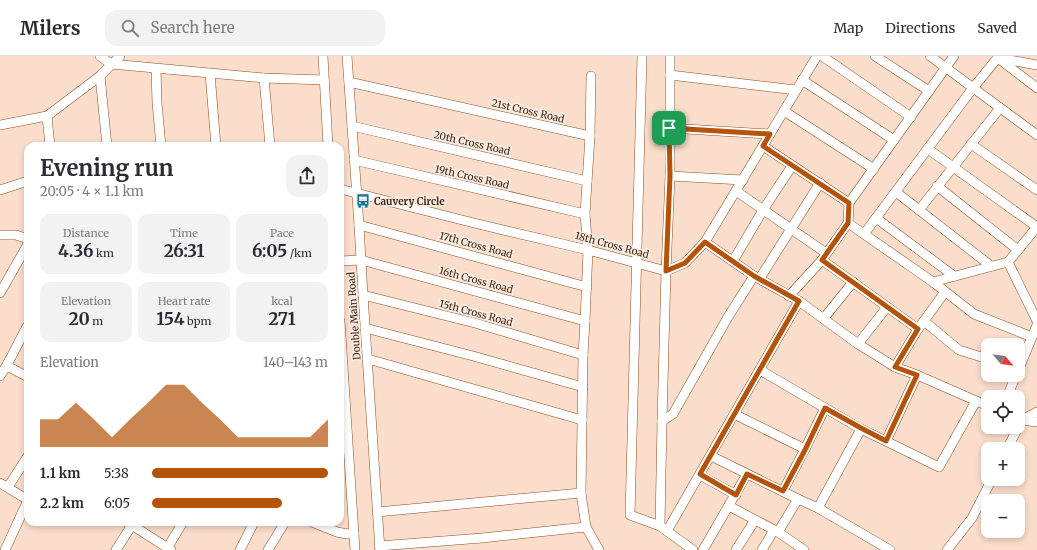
<!DOCTYPE html>
<html lang="en">
<head>
<meta charset="utf-8">
<style>
	body { margin:0; font-family:Merriweather,serif; background:#f2f2f3; color:#2b2b33; height:100vh; display:flex; flex-direction:column; font-size:15px; white-space:nowrap }
	* { box-sizing:border-box; margin:0 }
	p { font-size:13px; color:#7c7c81 }
	.icon { flex:none; width:22px; height:22px; fill:none; stroke:currentColor; stroke-width:2; stroke-linecap:round; stroke-linejoin:round }
	.map { position:relative; flex:1; overflow:hidden }
	.side { position:absolute; left:24px; top:86px; width:320px; height:384px; display:flex; flex-direction:column; background:#fff; border-radius:12px; box-shadow:0 2px 6px #0003 }
	.side>* { flex:none }
	.needle { width:26px; rotate:118deg }
	.tools { position:absolute; left:981px; top:282px; display:grid; gap:8px }
	.tools a { display:grid; place-items:center; width:44px; height:44px; border-radius:8px; background:#fff; box-shadow:0 2px 6px #0003; font-size:20px }
	.pin { position:absolute; display:grid; place-items:center; width:34px; height:34px; color:#fff; margin:-17px; border-radius:8px; box-shadow:0 2px 6px #0006 }
	.round { display:grid; place-items:center; flex:none; width:42px; height:42px; border-radius:12px; background:#f2f2f3 }
	.summary { display:flex; align-items:center; justify-content:space-between; height:68px; padding:0 16px }
	h1 { font-size:22px; font-weight:700; line-height:30px }
	.stats { display:grid; grid-template-columns:repeat(3,1fr); gap:6px; height:68px; padding:4px 16px }
	.stats div { display:grid; align-content:center; border-radius:10px; background:#f2f2f3; text-align:center }
	.stats b { font-size:17px; font-weight:700 }
	.stats small { font-size:11px; font-weight:400 }
	.stats p { font-size:11px }
	.chart { height:112px; padding:8px 16px }
	.chart p { display:flex; justify-content:space-between }
	.chart svg { width:100%; height:72px; margin-top:4px; fill:#b45309; opacity:.7 }
	ul { padding:0 16px; list-style:none; font-size:13px }
	li { display:grid; grid-template-columns:64px 48px 1fr; align-items:center; height:30px }
	li i { height:10px; border-radius:5px; background:#b45309 }
	header { display:flex; align-items:center; gap:24px; box-sizing:border-box; height:56px; padding:0 20px; background:#fff; border-bottom:1px solid #e1e1e2 }
	header strong { font-size:19px }
	nav { display:flex; gap:22px; margin-inline-start:auto; font-size:14px }
	.search { width:280px; height:36px; background:#f2f2f3; display:flex; align-items:center; gap:10px; box-sizing:border-box; padding:0 14px; border-radius:12px; color:#7c7c81; font-size:15px }
	.map>svg:first-child { display:block }
</style>
</head>
<body>
<header>
<strong>Milers</strong>
<div class="search"><svg class="icon" aria-label="search" viewBox="0 0 24 24"><circle cx="10" cy="10" r="6"/><path d="M15 15l6 6"/></svg>Search here</div>
<nav><a>Map</a><a>Directions</a><a>Saved</a></nav>
</header>
<div class="map">
<svg width="1037" height="494" viewBox="0 0 1037 494">
	<rect width="100%" height="100%" fill="#faddcb"/>
	<g fill="none" stroke-linecap="round" stroke-linejoin="round">
		<defs>
			<g id="minor">
				<polyline points="100,0 111,8 133,10 264,22 324,24"/>
				<polyline points="323,0 328,90"/>
				<polyline points="347,0 359,169 363,239 380,494"/>
				<polyline points="642,0 630,459 660,470 693,494"/>
				<polyline points="822,0 911,61"/>
				<polyline points="875,0 929,35"/>
				<polyline points="930,0 1037,79"/>
				<polyline points="998,2 1037,32"/>
				<polyline points="999,2 1037,9"/>
				<polyline points="156,13 157,47 161,90"/>
				<polyline points="210,18 216,90"/>
				<polyline points="670,19 796,34"/>
				<polyline points="100,20 107,90"/>
				<polyline points="264,22 270,90"/>
				<polyline points="802,24 894,84"/>
				<polyline points="349,26 590,80 585,158 588,194 585,265 583,299 581,437 586,471 599,494"/>
				<polyline points="784,55 874,113"/>
				<polyline points="47,60 50,90"/>
				<polyline points="0,69 47,60 100,20 120,0"/>
				<polyline points="352,70 587,125"/>
				<polyline points="669,72 770,78"/>
				<polyline points="590,80 591,20"/>
				<polyline points="971,88 1037,134"/>
				<polyline points="763,90 849,147"/>
				<polyline points="928,93 1037,171"/>
				<polyline points="354,104 585,158"/>
				<polyline points="670,120 743,124"/>
				<polyline points="937,130 1018,194"/>
				<polyline points="340,133 474,167 588,194 666,215 685,207 705,186 817,0"/>
				<polyline points="0,134 28,125"/>
				<polyline points="736,135 826,197"/>
				<polyline points="896,136 991,210"/>
				<polyline points="919,154 1000,52"/>
				<polyline points="876,162 954,220"/>
				<polyline points="848,167 933,226 974,258 1032,281"/>
				<polyline points="359,169 587,231"/>
				<polyline points="864,178 973,32 999,0"/>
				<polyline points="0,179 16,179 28,183"/>
				<polyline points="705,186 754,220 799,245 858,288 895,311 917,319 988,350"/>
				<polyline points="822,204 918,273"/>
				<polyline points="340,205 361,204 585,265"/>
				<polyline points="733,205 763,154 792,110"/>
				<polyline points="1008,206 1037,265"/>
				<polyline points="760,222 820,127"/>
				<polyline points="933,226 1008,206 1037,171"/>
				<polyline points="0,237 28,188 28,184"/>
				<polyline points="363,239 475,267 583,299"/>
				<polyline points="789,240 822,204 848,167 849,147 954,0"/>
				<polyline points="824,262 853,226"/>
				<polyline points="340,265 355,494"/>
				<polyline points="924,265 959,294 988,303"/>
				<polyline points="365,272 473,300 583,331"/>
				<polyline points="858,288 887,251"/>
				<polyline points="368,303 582,364"/>
				<polyline points="7,310 28,321"/>
				<polyline points="895,311 918,273 945,236"/>
				<polyline points="760,314 861,373 939,411 976,345"/>
				<polyline points="1018,315 1037,269"/>
				<path d="M 0,320 C 11,304 18,286 28,269"/>
				<polyline points="1007,341 1016,319"/>
				<polyline points="734,358 805,393"/>
				<polyline points="1021,364 1037,366"/>
				<polyline points="662,365 673,358 728,261 754,220"/>
				<polyline points="886,385 917,319"/>
				<polyline points="1007,393 1022,364 1037,356"/>
				<polyline points="711,400 798,443 818,452 890,494"/>
				<polyline points="700,419 736,439"/>
				<polyline points="0,427 28,444"/>
				<polyline points="8,431 28,400"/>
				<polyline points="783,435 805,393 825,352"/>
				<polyline points="729,450 778,476 804,494"/>
				<polyline points="818,452 861,373"/>
				<polyline points="377,456 581,437"/>
				<polyline points="127,466 171,494"/>
				<polyline points="312,466 337,476 347,478 354,477"/>
				<polyline points="660,470 662,365 666,215 670,120 670,0"/>
				<polyline points="667,475 799,245"/>
				<polyline points="778,476 798,443"/>
				<polyline points="379,490 482,482 586,471"/>
				<polyline points="168,491 183,466"/>
				<polyline points="5,494 28,444"/>
				<polyline points="116,494 132,469"/>
				<polyline points="240,494 254,466"/>
				<polyline points="268,494 285,466"/>
				<polyline points="703,494 747,418"/>
				<polyline points="736,494 755,464"/>
				<polyline points="762,494 774,474"/>
				<polyline points="947,494 972,462 992,423"/>
			</g>
		</defs>
		<!-- minor casing -->
		<use href="#minor" stroke="#8c4f22" stroke-width="10"/>
		<!-- minor -->
		<use href="#minor" stroke="#fff" stroke-width="9"/>
	</g>
	<g fill="none" stroke-linecap="round" stroke-linejoin="round">
		<defs>
			<polygon id="route" points="669,72 770,78 763,90 849,147 848,167 822,204 918,273 895,311 917,319 886,385 861,372 825,352 805,394 783,435 747,418 736,439 700,418 799,245 754,220 705,186 685,207 666,215 670,120"/>
		</defs>
		<!-- route casing -->
		<use href="#route" stroke="#fff" stroke-width="8"/>
		<!-- route -->
		<use href="#route" stroke="#b45309" stroke-width="5"/>
	</g>
	<!-- icons -->
	<defs>
		<symbol id="bus-bare" viewBox="-9 -9 18 18"><path d="M-5-6H5V4H4V6H2V4H-2V6H-4V4H-5ZM-3.5-4V0h7V-4ZM-3.5 1.2v1.5H-2V1.2ZM2 1.2v1.5H3.5V1.2Z" fill="#0b75a1" stroke="#fcede4" stroke-width="2.5" paint-order="stroke"/></symbol>
	</defs>
	<g fill-rule="evenodd">
		<use href="#bus-bare" x="353" y="135" width="20" height="20"/>
	</g>
	<g text-anchor="middle" dominant-baseline="central" stroke-width="3.5" stroke-linejoin="round" paint-order="stroke">
		<!-- street labels -->
		<g font-size="10" fill="#402613" stroke="#fcede4">
			<text transform="translate(528 55) rotate(13)">21st Cross Road</text>
			<text transform="translate(472 87) rotate(13)">20th Cross Road</text>
			<text transform="translate(472 121) rotate(13)">19th Cross Road</text>
			<text transform="translate(476 189) rotate(15)">17th Cross Road</text>
			<text transform="translate(612 189) rotate(15)">18th Cross Road</text>
			<text transform="translate(476 224) rotate(15)">16th Cross Road</text>
			<text transform="translate(476 257) rotate(15)">15th Cross Road</text>
			<text transform="translate(354 260) rotate(-94)">Double Main Road</text>
		</g>
		<!-- poi labels -->
		<g font-size="10" font-weight="bold" fill="#402613" stroke="#fcede4" text-anchor="start">
			<text x="374" y="145">Cauvery Circle</text>
		</g>
	</g>
</svg>
<div class="tools">
<a><svg class="needle" viewBox="-14 -14 28 28"><path d="M0-13l5 13h-10z" fill="#e53935"/><path d="M0 13l5-13h-10z" fill="#7c7c81"/></svg></a>
<a><svg class="icon" aria-label="locate" viewBox="0 0 24 24"><circle cx="12" cy="12" r="6"/><path d="M12 2v4M12 18v4M2 12h4M18 12h4"/></svg></a>
<a>+</a>
<a>−</a>
</div>
<div class="pin" style="left:669px;top:72px;background:#1e9e55"><svg class="icon" aria-label="arrive" viewBox="0 0 24 24"><path d="M6 21V4h12l-3 4 3 4H6"/></svg></div>
<section class="side">
<div class="summary"><div><h1>Evening run</h1><p>20:05 · 4 × 1.1 km</p></div><a class="round"><svg class="icon" aria-label="share" viewBox="0 0 24 24"><path d="M12 15V3M7 8l5-5 5 5M5 13v7h14v-7"/></svg></a></div>
<div class="stats">
<div><p>Distance</p><b>4.36<small> km</small></b></div>
<div><p>Time</p><b>26:31</b></div>
<div><p>Pace</p><b>6:05<small> /km</small></b></div>
</div>
<div class="stats">
<div><p>Elevation</p><b>20<small> m</small></b></div>
<div><p>Heart rate</p><b>154<small> bpm</small></b></div>
<div><p>kcal</p><b>271</b></div>
</div>
<div class="chart"><p><span>Elevation</span>140–143 m</p>
<svg viewBox="0 0 160 44" preserveAspectRatio="none"><path d="M0 44V27L10 27L20 17L30 27L40 38L50 27L60 17L70 6L80 6L90 17L100 27L110 38L120 38L130 38L140 38L150 38L160 27V44z"/></svg>
</div>
<ul>
<li><b>1.1 km</b>5:38<i style="width:100%"></i></li>
<li><b>2.2 km</b>6:05<i style="width:74%"></i></li>
</ul>
</section>
</div>
</body>
</html>
